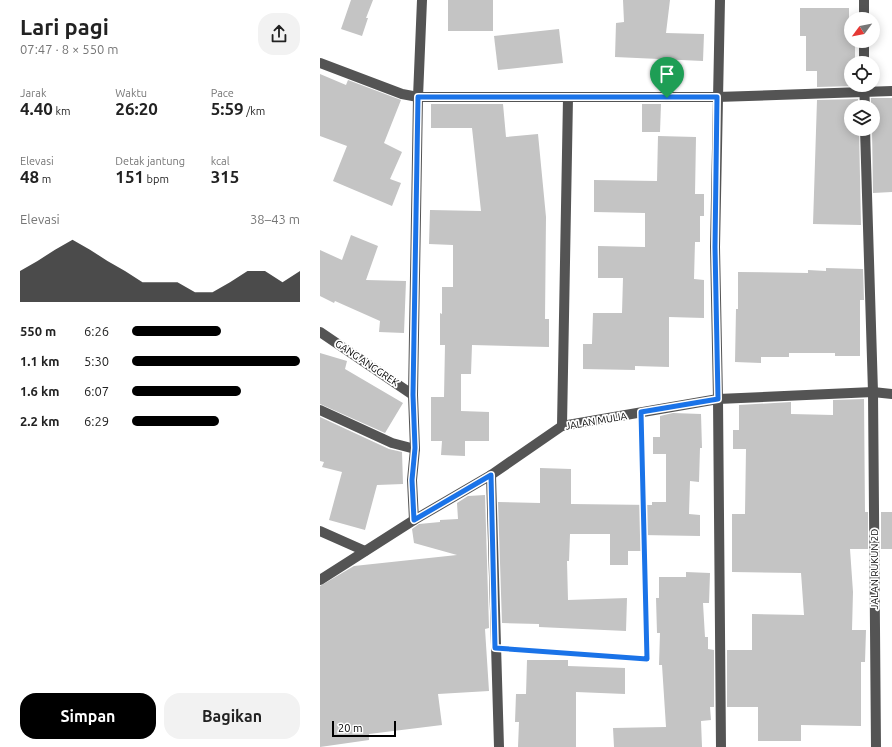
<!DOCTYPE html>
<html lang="id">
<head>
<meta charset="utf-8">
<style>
	body { margin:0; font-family:Ubuntu,sans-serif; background:#f2f2f2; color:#222; height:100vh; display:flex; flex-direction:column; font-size:15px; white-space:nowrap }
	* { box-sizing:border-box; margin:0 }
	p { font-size:13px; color:#767676 }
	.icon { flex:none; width:22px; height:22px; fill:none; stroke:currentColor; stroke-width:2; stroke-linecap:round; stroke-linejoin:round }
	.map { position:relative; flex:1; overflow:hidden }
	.sheet { display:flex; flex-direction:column; background:#fff; width:320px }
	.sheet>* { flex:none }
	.needle { width:26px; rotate:238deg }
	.fabs { position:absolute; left:524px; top:12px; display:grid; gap:8px }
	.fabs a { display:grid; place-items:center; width:36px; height:36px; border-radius:50%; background:#fff; box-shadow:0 2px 10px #0003; font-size:20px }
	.scale { position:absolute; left:12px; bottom:10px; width:64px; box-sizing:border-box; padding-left:4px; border:2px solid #000; border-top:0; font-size:11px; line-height:14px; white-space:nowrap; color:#000; -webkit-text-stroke:3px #fff; paint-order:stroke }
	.pin { position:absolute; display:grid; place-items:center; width:34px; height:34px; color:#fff; margin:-41px -17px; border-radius:50% 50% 50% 0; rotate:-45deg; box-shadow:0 0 4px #0007 }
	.pin .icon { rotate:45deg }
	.round { display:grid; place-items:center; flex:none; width:42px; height:42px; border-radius:16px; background:#f2f2f2 }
	.head { display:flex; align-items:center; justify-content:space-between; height:68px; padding:0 20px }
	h1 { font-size:22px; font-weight:600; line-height:30px }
	.figures { display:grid; grid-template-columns:repeat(3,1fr); gap:6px; height:68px; padding:4px 20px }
	.figures div { display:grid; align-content:center }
	.figures b { font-size:17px; font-weight:600 }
	.figures small { font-size:11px; font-weight:400 }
	.figures p { font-size:11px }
	.chart { height:112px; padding:8px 20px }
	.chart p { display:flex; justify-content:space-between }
	.chart svg { width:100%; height:72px; margin-top:4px; fill:#000; opacity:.7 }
	.action { display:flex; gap:8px; margin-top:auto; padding:8px 20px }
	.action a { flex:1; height:46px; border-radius:16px; background:#000; color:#fff; font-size:16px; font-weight:600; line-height:46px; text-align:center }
	.action a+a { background:#f2f2f2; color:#222 }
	ul { padding:0 20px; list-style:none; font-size:13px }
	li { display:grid; grid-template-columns:64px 48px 1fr; align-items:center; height:30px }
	li i { height:10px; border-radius:5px; background:#000 }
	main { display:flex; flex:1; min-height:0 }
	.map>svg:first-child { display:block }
</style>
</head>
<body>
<main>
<section class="sheet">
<div class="head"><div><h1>Lari pagi</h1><p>07:47 · 8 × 550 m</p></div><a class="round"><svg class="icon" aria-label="share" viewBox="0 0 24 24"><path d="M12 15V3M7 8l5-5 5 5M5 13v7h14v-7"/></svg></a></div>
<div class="figures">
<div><p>Jarak</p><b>4.40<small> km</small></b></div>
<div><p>Waktu</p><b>26:20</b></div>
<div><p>Pace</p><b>5:59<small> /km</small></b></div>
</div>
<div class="figures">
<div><p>Elevasi</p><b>48<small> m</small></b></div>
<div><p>Detak jantung</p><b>151<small> bpm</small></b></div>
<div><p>kcal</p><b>315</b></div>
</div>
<div class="chart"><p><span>Elevasi</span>38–43 m</p>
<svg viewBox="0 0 160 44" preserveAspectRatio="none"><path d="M0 44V25L10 19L20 12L30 6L40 12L50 19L60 25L70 32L80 32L90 32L100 38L110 38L120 32L130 25L140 25L150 32L160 25V44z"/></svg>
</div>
<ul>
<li><b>550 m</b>6:26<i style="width:53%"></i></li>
<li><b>1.1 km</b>5:30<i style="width:100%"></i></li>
<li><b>1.6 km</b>6:07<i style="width:65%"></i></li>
<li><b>2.2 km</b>6:29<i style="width:52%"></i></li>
</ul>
<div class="action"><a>Simpan</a><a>Bagikan</a></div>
</section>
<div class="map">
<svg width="572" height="747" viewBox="0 0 572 747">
	<rect width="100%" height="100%" fill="#fff"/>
	<!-- building -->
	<g fill="#c4c4c4">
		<polygon points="31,0 53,0 46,18 48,18 42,36 21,29"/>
		<rect x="128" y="0" width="45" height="31"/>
		<polygon points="303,0 350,0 346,33 384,34 383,61 295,57 296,23 304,22"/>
		<polygon points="480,8 529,8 529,42 535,42 535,63 531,63 531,85 535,86 497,87 497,71 486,71 486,36 480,36"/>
		<polygon points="239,29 243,63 178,70 174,36"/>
		<polygon points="0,74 26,85 28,80 81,100 64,143 82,152 70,179 81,183 72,206 13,181 27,146 0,136"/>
		<polygon points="551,98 572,98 572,192 553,193 552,129 553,129 553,107 551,107"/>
		<polygon points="538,99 538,107 531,107 531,129 539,129 541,225 493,224 497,100"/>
		<polygon points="111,104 183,104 186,137 218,134 226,217 225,319 229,319 229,347 152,345 151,374 141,374 141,411 169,412 169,441 145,441 145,456 121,455 122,441 111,441 111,397 124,397 125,345 120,345 120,313 122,314 122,287 133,287 133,245 109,244 110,210 161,211 152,128 111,128"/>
		<polygon points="322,104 341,104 340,132 322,132"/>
		<polygon points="338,136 376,137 375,194 384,194 384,216 380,216 380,242 375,242 374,279 384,280 384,318 349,317 349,367 315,366 315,370 263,369 263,344 272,344 273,313 302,313 303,278 278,278 278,246 325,247 325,213 274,212 274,180 337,181"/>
		<polygon points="31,235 58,246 46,280 86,281 84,333 59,332 60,321 15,301 14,303 0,296 0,250 22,260"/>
		<polygon points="506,268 543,269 544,300 540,300 540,356 515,356 515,353 469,353 469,357 441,357 441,363 415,362 416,309 418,309 418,272 488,273 488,270 506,271"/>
		<polygon points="0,353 27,361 25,369 83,403 65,433 0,404"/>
		<polygon points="544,399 545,512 548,512 548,549 530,549 533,592 532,630 546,630 545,662 541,662 541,726 481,725 481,741 438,741 438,707 407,707 407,650 432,650 432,614 484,615 481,573 412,572 412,514 425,514 426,449 413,449 413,430 419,430 419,405 471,402 471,414 513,415 513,400"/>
		<polygon points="353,413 381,414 382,448 380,448 379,482 370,481 369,514 380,515 380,536 321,535 321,551 308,551 308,565 290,565 290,534 250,534 249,561 247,561 248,600 307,598 306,631 219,627 219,624 182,623 178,502 220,503 220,468 251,469 251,504 332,505 332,502 346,502 346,454 333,454 333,437 340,437 340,416"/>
		<polygon points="0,417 69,449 82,452 83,484 57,485 45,530 9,520 22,472 2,467 4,462 0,461"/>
		<polygon points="165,495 169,628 165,629 169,691 118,694 122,725 49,734 49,740 0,747 0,586 34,566 137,555 94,543 92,529 99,524 120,522 120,520 138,519 137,503 148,496"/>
		<rect x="561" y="512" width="11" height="37"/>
		<polygon points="366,572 390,573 389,603 383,603 385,637 388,637 388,649 394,650 394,707 390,707 391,720 381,721 382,747 294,747 293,728 346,727 342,665 339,665 340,633 337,633 336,598 339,598 339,577 366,577"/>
		<polygon points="207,660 248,660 248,666 305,668 305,694 256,692 256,747 198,747 199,722 195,722 196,694 206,694"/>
	</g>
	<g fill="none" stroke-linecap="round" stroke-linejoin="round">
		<!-- path -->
		<polyline stroke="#767676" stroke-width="2.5" stroke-dasharray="1 2" stroke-linecap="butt" points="192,649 327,659 322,428"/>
		<!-- minor -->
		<g stroke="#545454" stroke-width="10">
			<polyline points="400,0 395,247 398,399 401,747"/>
			<polyline points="544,0 544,19"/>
			<polyline points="544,41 544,63"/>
			<polyline points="0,63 82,94 98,97 397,97 572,91"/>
			<polyline points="544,85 545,107"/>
			<polyline points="545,129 553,392 556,747"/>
			<polyline points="0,332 93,395"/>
			<polyline points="0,410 72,443 95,449"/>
			<polyline points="242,426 248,98"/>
			<polyline points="171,475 179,747"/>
			<polyline points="94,520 92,480 95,449 93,395 98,97 102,0"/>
			<polyline points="0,531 45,551"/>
			<polyline points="0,580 94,520 171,475 242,426 398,399 553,392 572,394"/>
		</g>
	</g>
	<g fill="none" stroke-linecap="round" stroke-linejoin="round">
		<defs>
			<polygon id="route" points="98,97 397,97 395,247 398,399 321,412 327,659 175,648 171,475 94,520 92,480 95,448 93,395"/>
		</defs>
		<!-- route casing -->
		<use href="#route" stroke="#fff" stroke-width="8"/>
		<!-- route -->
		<use href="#route" stroke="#1a73e8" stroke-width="5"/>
	</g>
	<g text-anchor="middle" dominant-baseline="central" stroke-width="3.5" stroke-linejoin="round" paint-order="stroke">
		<!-- street labels -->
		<g font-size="10" fill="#000" stroke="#fff">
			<text transform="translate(47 363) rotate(34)">GANG ANGGREK</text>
			<text transform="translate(276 421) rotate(-10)">JALAN MULIA</text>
			<text transform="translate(554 569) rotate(-90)">JALAN RUKUN 2D</text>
		</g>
	</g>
</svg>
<div class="fabs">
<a><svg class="needle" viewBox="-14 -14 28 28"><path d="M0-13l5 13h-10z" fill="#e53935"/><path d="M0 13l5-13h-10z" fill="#767676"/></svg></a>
<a><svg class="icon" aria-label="locate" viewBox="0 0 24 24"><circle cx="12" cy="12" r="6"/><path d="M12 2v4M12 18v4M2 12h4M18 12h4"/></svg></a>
<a><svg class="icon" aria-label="layers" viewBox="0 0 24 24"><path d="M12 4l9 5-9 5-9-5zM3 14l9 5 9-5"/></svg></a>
</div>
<div class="scale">20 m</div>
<div class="pin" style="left:347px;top:98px;background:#1e9e55"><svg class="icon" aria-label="arrive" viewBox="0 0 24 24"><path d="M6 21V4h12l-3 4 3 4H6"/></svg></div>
</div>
</main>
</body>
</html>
